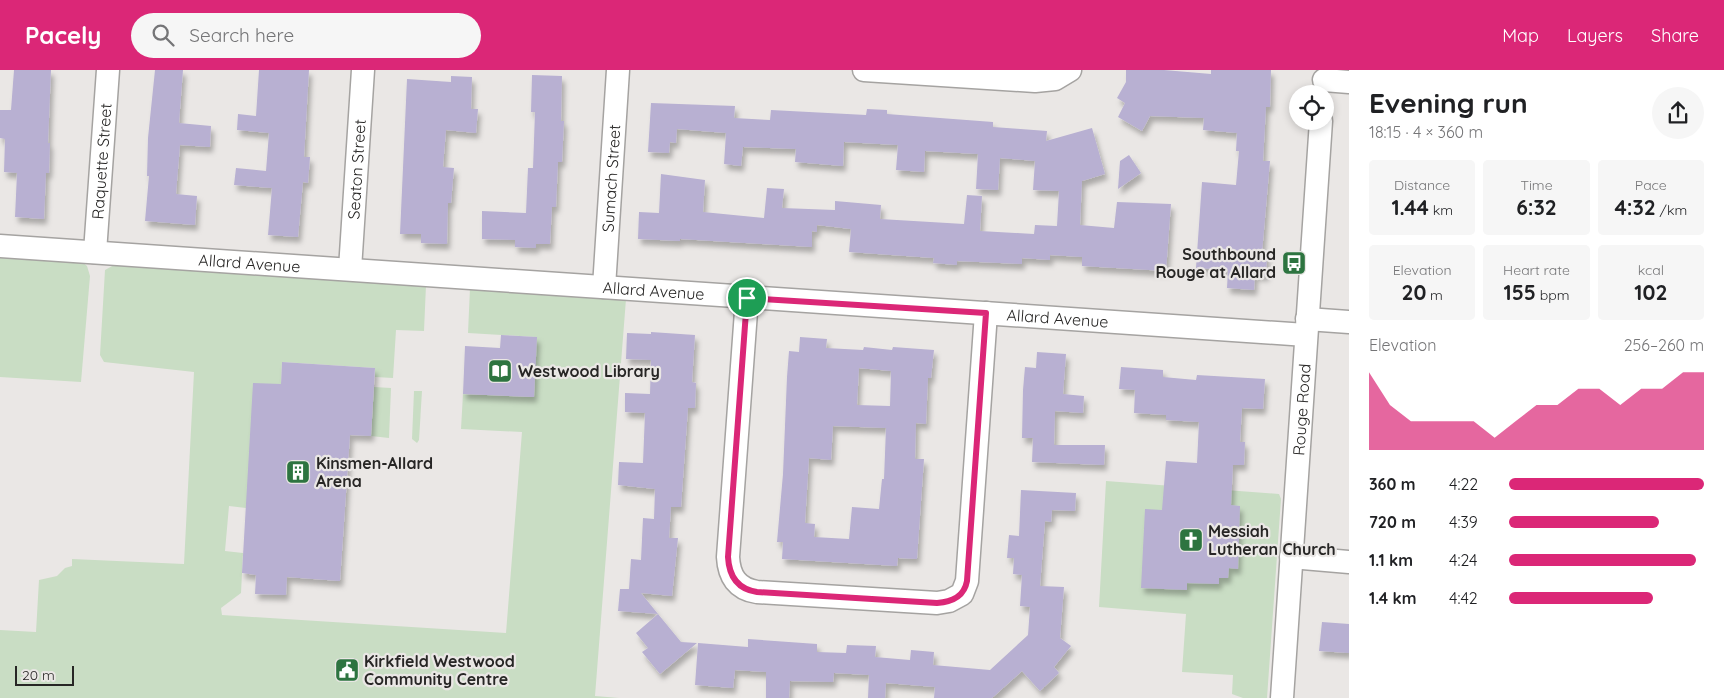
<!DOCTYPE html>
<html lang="en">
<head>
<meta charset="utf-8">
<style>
	body { margin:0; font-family:Quicksand,sans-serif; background:#f6f6f6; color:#202124; height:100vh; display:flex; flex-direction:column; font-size:19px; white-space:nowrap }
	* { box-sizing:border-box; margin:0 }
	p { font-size:16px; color:#757577 }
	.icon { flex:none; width:28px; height:28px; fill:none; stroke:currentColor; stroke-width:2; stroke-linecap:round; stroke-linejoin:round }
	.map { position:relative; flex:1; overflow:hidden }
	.sheet { display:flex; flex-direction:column; background:#fff; width:375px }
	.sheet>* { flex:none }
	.fabs { position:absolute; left:1289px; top:15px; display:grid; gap:10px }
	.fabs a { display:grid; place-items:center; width:45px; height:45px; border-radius:50%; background:#fff; box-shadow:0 2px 8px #0003; font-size:25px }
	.scale { position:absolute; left:15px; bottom:12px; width:59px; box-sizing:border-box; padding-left:5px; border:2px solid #272625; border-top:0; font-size:14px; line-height:18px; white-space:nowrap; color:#272625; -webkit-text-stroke:4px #eae7e5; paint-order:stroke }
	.pin { position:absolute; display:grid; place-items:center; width:42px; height:42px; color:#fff; margin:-21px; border:2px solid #fff; border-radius:50%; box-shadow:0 1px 5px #0007 }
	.round { display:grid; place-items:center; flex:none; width:52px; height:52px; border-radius:26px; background:#f6f6f6 }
	.head { display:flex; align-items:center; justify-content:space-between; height:85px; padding:0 20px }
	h1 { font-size:28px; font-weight:800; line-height:38px }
	.figures { display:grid; grid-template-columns:repeat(3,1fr); gap:8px; height:85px; padding:5px 20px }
	.figures div { display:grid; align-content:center; border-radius:5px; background:#f6f6f6; text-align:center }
	.figures b { font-size:21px; font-weight:800 }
	.figures small { font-size:14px; font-weight:400 }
	.figures p { font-size:14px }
	.chart { height:140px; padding:10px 20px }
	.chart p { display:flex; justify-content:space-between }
	.chart svg { width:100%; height:90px; margin-top:5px; fill:#db2777; opacity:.7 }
	ul { padding:0 20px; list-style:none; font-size:16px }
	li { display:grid; grid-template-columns:80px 60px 1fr; align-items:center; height:38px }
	li i { height:12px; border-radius:6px; background:#db2777 }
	header { display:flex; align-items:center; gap:30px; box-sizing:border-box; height:70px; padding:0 25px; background:#db2777; color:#fff }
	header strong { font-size:24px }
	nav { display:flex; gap:28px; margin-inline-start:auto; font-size:18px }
	.search { width:350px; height:45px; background:#f6f6f6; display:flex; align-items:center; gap:12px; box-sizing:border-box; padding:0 18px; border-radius:28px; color:#757577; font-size:19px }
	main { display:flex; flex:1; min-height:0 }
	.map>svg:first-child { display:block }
</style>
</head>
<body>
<header>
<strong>Pacely</strong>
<div class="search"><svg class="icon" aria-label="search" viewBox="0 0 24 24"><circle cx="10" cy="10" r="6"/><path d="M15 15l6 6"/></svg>Search here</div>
<nav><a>Map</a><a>Layers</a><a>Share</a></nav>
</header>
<main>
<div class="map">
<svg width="1349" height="628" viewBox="0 0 1349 628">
	<defs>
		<filter id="shadow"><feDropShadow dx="3" dy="5.5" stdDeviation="2.5" flood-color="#0004"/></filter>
	</defs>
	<rect width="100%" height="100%" fill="#eae7e5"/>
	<!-- green -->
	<g fill="#c9ddc4">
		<polygon points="0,186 82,192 87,196 90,206 81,312 0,307"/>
		<polygon points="116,194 426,215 424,261 396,260 393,308 375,307 375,298 282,292 281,314 246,438 229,436 225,481 243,483 241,523 221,538 222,545 506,563 522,362 461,359 463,324 534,327 536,267 468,263 470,218 626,229 595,626 619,628 0,628 0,560 36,562 39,510 57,506 65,498 72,496 72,489 184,494 194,302 104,292 100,285 105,200"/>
		<polygon points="374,317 391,318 389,368 371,366"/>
		<polygon points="414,321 422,321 419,370 417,373 412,369"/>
		<polygon points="1106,411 1279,424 1281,429 1267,628 1243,628 1232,624 1233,605 1182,602 1186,544 1099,537"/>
	</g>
	<!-- building -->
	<g fill="#b8b0d2" fill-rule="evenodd" filter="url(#shadow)">
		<polygon points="14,0 51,0 48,73 50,73 49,103 46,103 44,149 15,147 17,103 4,102 5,69 0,68 0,40 11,40"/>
		<polygon points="155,0 183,0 179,53 211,56 210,77 180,75 176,124 197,126 195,155 145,151 149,106 147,106 148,68"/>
		<polygon points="259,0 309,0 304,87 310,87 308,113 303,112 298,167 268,165 272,118 234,115 236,98 266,101 269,63 237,60 238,44 256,46"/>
		<polygon points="1126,0 1164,0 1211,4 1211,0 1271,0 1270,37 1266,37 1263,91 1270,91 1262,183 1267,183 1266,206 1255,205 1254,220 1227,218 1228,200 1196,198 1202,112 1236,115 1239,81 1236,81 1237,63 1203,60 1204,48 1150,46 1142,61 1118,47 1125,33 1117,28 1126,12"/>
		<polygon points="532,5 562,6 561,51 564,51 562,92 558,92 556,137 552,137 550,174 536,174 536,178 515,177 515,170 482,169 482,141 526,143 528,98 533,98 535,42 531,42"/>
		<polygon points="451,6 472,7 471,39 478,39 476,63 446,60 443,97 454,98 451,133 448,133 447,174 421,173 421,164 400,164 407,9 451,12"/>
		<polygon points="651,33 735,36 734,48 770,50 771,40 866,45 867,39 887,40 887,44 993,52 993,57 1047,61 1046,71 1092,58 1105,104 1082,111 1080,155 1114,158 1117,132 1171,134 1166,201 1082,196 1082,187 1050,185 1050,190 1022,188 1022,194 957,191 957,195 933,193 934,188 849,182 851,159 817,155 817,162 812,161 812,177 680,169 680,171 638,169 639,142 659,143 661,104 705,110 703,142 764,148 767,118 784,119 782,138 835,140 835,131 881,135 880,149 964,154 967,125 982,126 980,161 1034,164 1035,155 1057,156 1059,121 1033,120 1035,91 1000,88 998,120 976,119 978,84 925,81 924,102 896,100 898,75 844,72 843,96 795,92 796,79 743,77 741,96 724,94 726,63 677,59 676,73 670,72 669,83 648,82"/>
		<polygon points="1129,85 1141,103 1118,119 1120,91"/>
		<polygon points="651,262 695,265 692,312 696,313 695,338 688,338 681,437 671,437 669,468 678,468 672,526 641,523 658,544 618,541 620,519 629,519 631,489 641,490 643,448 654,449 655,419 618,415 619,392 643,393 645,343 625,342 625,323 650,324 651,290 626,289 627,263 651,264"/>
		<polygon points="501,265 537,267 534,327 463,324 465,276 500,278"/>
		<path d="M 800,267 L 827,269 L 826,278 L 863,280 L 864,277 L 892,280 L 893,277 L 934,280 L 931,308 L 928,308 L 926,354 L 916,353 L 915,389 L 924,389 L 917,489 L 898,488 L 897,496 L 782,489 L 783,472 L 777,472 L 783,404 L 787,307 L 789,281 L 799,282 ZM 859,298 L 891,301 L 890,336 L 857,335 ZM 833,356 L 886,358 L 884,409 L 882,409 L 879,439 L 852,437 L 849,469 L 814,467 L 815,454 L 805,453 L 809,388 L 831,390 Z"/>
		<polygon points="1037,282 1066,284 1063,324 1084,326 1083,343 1055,341 1054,375 1105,375 1104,395 1032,392 1033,368 1022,368 1023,320 1025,297 1036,298"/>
		<polygon points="282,292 375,298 371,366 350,365 340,511 287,507 286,525 255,524 256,505 242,503 253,313 281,314"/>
		<polygon points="1121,297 1163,300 1163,307 1196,310 1197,305 1265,309 1263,339 1242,338 1240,372 1245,372 1244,395 1233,395 1231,435 1240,436 1238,499 1229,498 1228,508 1219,508 1219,514 1187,513 1187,520 1141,518 1145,439 1162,440 1166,391 1197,393 1199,352 1166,350 1166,345 1134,343 1135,320 1119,319"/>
		<polygon points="1021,420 1076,423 1075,441 1052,440 1051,452 1045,451 1040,516 1064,517 1060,568 1071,576 1054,597 1059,603 1040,621 1022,601 992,628 934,628 935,617 886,613 885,628 868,628 869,605 834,603 833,612 790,611 789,628 766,628 766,602 735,600 733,618 695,615 698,573 748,577 748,569 817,574 817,582 846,583 847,575 876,576 875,587 910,590 911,580 934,582 933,595 990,600 1028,565 1030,537 1020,536 1022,505 1013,504 1014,488 1007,488 1009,465 1019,466"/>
		<polygon points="658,544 681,572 697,573 660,604 642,582 648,578 636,563"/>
		<polygon points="1322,552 1349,554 1349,583 1319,581"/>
	</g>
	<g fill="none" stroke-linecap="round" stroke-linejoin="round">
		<defs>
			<g id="minor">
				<polyline points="864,0 1035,11 1055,9 1070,0"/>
				<polyline points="1324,10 1349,12"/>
				<path id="s1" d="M 0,176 L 1306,265"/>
				<path id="s2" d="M 95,182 L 108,0"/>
				<path id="s3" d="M 350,199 L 363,0"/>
				<path id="s4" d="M 604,217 L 618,0"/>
				<path d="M 747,228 L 728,487 C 729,506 737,519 757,522 L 937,533 L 949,531 L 962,524 L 967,511 L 986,243"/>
				<polyline points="1307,249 1349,252"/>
				<polyline points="1291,487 1349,492"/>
				<path id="s5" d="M 1282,628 L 1321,51"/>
			</g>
		</defs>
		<!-- minor casing -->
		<use href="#minor" stroke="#a5a3a1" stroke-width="25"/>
		<!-- minor -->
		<use href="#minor" stroke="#fff" stroke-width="22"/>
	</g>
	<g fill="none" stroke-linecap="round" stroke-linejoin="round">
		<defs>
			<path id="route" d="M 747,228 L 986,243 L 967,511 C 964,527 952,532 937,533 L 757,522 C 737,519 729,506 728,487 Z"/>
		</defs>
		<!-- route casing -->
		<use href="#route" stroke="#fff" stroke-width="10"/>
		<!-- route -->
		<use href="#route" stroke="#db2777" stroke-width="6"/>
	</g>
	<!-- icons -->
	<defs>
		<symbol id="bus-square" viewBox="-11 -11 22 22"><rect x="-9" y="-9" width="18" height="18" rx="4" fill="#2d7440" stroke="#eae7e5"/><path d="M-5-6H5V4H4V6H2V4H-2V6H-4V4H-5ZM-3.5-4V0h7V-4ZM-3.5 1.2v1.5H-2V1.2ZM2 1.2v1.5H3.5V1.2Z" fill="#fff"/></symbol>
		<symbol id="library-square" viewBox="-11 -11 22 22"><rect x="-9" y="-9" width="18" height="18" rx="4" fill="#2d7440" stroke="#eae7e5"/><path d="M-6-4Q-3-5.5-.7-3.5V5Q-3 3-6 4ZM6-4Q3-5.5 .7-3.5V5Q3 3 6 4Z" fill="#fff"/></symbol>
		<symbol id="building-square" viewBox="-11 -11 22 22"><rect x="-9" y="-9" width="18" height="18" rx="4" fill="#2d7440" stroke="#eae7e5"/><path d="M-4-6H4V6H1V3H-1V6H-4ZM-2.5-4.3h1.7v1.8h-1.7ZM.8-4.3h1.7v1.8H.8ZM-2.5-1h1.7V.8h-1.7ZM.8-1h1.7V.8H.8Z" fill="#fff"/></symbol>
		<symbol id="church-square" viewBox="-11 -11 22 22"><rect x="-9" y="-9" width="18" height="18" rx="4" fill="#2d7440" stroke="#eae7e5"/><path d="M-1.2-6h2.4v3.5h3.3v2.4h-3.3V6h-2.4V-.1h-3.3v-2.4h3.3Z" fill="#fff"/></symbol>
		<symbol id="civic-square" viewBox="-11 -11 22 22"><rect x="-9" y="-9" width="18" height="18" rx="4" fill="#2d7440" stroke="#eae7e5"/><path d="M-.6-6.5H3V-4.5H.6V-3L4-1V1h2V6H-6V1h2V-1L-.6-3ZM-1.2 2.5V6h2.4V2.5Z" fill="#fff"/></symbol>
	</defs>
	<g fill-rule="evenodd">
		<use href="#bus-square" x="1280" y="179" width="28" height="28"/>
		<use href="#library-square" x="486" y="287" width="28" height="28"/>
		<use href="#building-square" x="284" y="388" width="28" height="28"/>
		<use href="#church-square" x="1177" y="456" width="28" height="28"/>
		<use href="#civic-square" x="333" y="586" width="28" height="28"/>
	</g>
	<g text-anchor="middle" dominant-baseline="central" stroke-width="4.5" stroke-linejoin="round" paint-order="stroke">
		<!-- street labels -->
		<g font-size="16" fill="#272625" stroke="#eae7e5">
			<text stroke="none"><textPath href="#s2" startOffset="91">Raquette Street</textPath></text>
			<text stroke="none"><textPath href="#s3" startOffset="100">Seaton Street</textPath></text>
			<text stroke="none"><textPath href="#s4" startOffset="109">Sumach Street</textPath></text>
			<text stroke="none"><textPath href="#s1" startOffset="250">Allard Avenue</textPath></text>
			<text stroke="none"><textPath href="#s1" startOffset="655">Allard Avenue</textPath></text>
			<text stroke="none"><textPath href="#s1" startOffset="1060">Allard Avenue</textPath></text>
			<text stroke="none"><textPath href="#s5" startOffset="289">Rouge Road</textPath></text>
		</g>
		<!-- poi labels -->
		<g font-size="16" font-weight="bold" fill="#272625" stroke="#eae7e5" text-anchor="start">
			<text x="1276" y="184" text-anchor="end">Southbound<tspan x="1276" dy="18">Rouge at Allard</tspan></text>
			<text x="518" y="301">Westwood Library</text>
			<text x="316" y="393">Kinsmen-Allard<tspan x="316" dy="18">Arena</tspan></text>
			<text x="1208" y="461">Messiah<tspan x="1208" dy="18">Lutheran Church</tspan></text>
			<text x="364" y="591">Kirkfield Westwood<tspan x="364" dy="18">Community Centre</tspan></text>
		</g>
	</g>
</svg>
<div class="fabs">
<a><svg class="icon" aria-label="locate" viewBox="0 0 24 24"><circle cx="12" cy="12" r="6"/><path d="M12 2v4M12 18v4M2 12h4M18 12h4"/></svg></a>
</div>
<div class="scale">20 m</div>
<div class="pin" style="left:747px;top:228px;background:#1e9e55"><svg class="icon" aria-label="arrive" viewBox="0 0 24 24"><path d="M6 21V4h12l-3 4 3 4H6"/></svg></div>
</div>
<section class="sheet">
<div class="head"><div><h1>Evening run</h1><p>18:15 · 4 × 360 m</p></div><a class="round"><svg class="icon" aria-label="share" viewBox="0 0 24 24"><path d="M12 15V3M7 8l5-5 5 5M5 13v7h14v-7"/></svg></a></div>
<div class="figures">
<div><p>Distance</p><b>1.44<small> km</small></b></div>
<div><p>Time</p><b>6:32</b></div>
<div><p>Pace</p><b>4:32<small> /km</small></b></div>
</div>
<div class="figures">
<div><p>Elevation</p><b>20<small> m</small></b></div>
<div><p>Heart rate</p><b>155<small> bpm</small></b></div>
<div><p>kcal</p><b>102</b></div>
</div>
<div class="chart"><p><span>Elevation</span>256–260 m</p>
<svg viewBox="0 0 160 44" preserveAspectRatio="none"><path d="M0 44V6L10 22L20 30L30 30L40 30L50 30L60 38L70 30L80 22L90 22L100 14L110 14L120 22L130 14L140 14L150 6L160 6V44z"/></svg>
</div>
<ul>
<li><b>360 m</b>4:22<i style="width:100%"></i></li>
<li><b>720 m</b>4:39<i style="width:77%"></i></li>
<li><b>1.1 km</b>4:24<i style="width:96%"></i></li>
<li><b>1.4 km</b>4:42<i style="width:74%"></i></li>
</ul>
</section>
</main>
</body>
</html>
